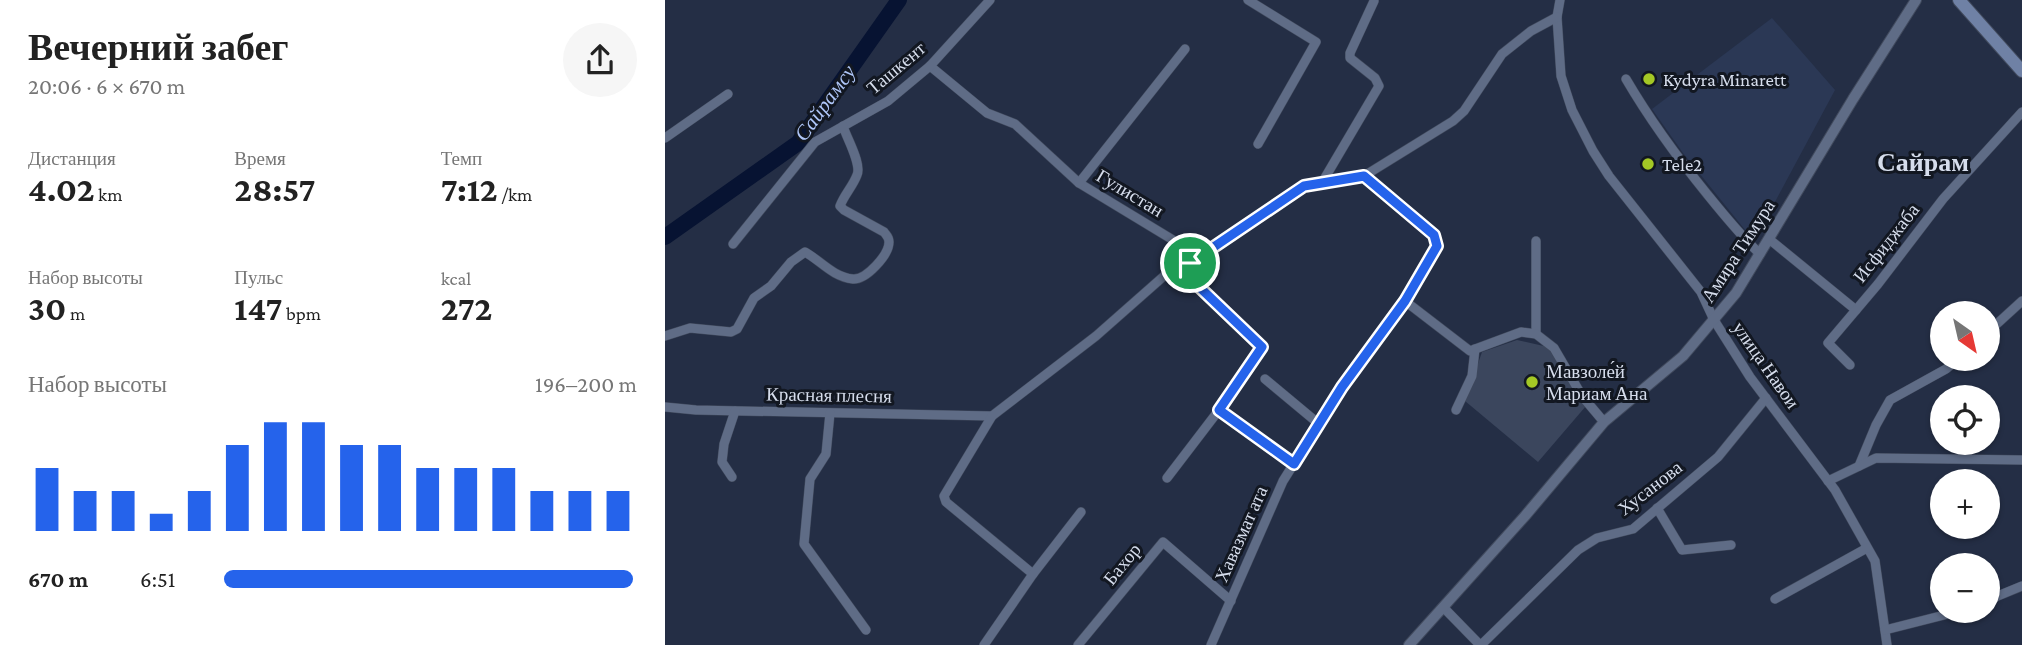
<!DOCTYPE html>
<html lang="ru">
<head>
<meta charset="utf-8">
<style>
	body { margin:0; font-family:"Crimson Pro",serif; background:#f6f6f6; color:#222; height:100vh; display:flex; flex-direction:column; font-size:26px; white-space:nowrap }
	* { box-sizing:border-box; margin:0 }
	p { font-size:23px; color:#767676 }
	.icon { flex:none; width:38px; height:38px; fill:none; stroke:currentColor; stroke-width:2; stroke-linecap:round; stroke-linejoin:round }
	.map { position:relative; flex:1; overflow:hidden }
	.details { display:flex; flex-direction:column; background:#fff; width:665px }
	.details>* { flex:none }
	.needle { width:46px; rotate:146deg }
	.fabs { position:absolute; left:1265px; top:301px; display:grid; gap:14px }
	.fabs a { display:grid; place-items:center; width:70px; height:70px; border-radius:50%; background:#fff; box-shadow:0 2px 5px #0004; font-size:35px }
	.pin { position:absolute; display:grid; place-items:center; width:60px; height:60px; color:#fff; margin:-30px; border:4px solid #fff; border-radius:50%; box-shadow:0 2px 7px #0007 }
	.round { display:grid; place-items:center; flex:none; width:74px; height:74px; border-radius:37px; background:#f6f6f6 }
	.summary { display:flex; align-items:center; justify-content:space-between; height:119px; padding:0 28px }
	h1 { font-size:38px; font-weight:700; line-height:52px }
	.metrics { display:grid; grid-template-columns:repeat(3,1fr); gap:10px; height:119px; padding:7px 28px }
	.metrics div { display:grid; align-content:center }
	.metrics b { font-size:35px; font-weight:700 }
	.metrics small { font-size:19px; font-weight:400 }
	.metrics p { font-size:19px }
	.chart { height:196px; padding:14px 28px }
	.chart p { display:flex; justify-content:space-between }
	.chart svg { width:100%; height:126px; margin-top:7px; stroke:#2563eb; stroke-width:6 }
	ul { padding:0 28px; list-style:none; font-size:23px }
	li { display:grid; grid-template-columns:112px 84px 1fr; align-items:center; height:52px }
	li i { height:18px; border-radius:9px; background:#2563eb }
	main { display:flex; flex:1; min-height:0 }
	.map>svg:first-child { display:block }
</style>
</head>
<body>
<main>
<section class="details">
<div class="summary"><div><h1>Вечерний забег</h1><p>20:06 · 6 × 670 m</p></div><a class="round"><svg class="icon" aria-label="share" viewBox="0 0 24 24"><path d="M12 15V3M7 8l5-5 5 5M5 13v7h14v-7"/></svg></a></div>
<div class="metrics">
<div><p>Дистанция</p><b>4.02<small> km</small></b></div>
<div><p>Время</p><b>28:57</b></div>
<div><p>Темп</p><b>7:12<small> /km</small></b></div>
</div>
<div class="metrics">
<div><p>Набор высоты</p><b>30<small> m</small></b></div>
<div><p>Пульс</p><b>147<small> bpm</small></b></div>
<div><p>kcal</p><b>272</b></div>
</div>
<div class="chart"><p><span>Набор высоты</span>196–200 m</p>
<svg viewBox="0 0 160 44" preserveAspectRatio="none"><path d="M5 44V22M15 44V30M25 44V30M35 44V38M45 44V30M55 44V14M65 44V6M75 44V6M85 44V14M95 44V14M105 44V22M115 44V22M125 44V22M135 44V30M145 44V30M155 44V30"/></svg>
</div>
<ul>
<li><b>670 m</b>6:51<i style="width:99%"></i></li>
</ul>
</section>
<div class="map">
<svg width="1357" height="645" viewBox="0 0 1357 645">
	<rect width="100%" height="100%" fill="#242e45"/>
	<!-- built -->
	<polygon fill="#2b3855" points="1107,18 1170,90 1089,241 1018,153 987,109"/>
	<!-- green -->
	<polygon fill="#3b465d" points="852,340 883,347 921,406 873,462 800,401 817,352"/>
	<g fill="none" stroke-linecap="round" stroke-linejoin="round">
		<!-- river -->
		<polyline stroke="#071332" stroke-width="16" points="0,237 133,143 234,0"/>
		<defs>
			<g id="minor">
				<polyline points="583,0 651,42 593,144"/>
				<polyline points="895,0 892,17 896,76 907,110 928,151 944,176 1036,292 1049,320 1085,377 1170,490 1210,561 1222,645"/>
				<polyline points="265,66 322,113 350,124 414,183 513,243 525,263 527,280 597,347 554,410 502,478"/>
				<path d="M 961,79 C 985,120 1012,157 1042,194 C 1059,215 1075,235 1095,254"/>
				<polyline points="0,138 63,94"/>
				<polyline points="658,181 714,86 710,78 685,58 685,53 709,1"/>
				<polyline points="414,183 520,49"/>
				<polyline points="1104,239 1191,310"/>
				<polyline points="871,241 871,334"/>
				<polyline points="68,244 150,142 223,101 265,66 325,0"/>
				<polyline points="740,301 805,351 856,332 871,334 889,348 917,396 939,422"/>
				<polyline points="1323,332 1357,301"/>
				<path d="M 0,336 L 25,328 L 66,332 L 72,329 L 89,298 L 106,286 L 126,262 L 140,252 C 156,261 168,277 188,279 C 201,280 224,255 224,242 C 224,237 222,236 219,232 L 179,210 L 175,206 C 179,195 188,186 192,175 C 197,164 182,139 178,126"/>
				<polyline points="1185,365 1163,343 1213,284 1278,199 1357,112"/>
				<polyline points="600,379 654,424"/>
				<polyline points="0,407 31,410 327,416"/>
				<polyline points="554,410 629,464"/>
				<polyline points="791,410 807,376 810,349"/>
				<polyline points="165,413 161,454 145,479 139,544 201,630"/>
				<polyline points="1194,466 1211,425 1225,400 1281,369 1293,359"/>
				<polyline points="67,477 57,462 59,444 70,411"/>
				<polyline points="1163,481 1211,458 1357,460"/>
				<polyline points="992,508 1017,550 1066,545"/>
				<polyline points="368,574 281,502 279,496 327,416 431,336 499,276 525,263 639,186 699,176 788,121 799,111 837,54 866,31 892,17"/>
				<polyline points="1110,599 1202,548"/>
				<polyline points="1323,600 1357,586"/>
				<polyline points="778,607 815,645"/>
				<polyline points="1220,630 1295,611"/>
				<polyline points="319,645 368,574 416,512"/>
				<polyline points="413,645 498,542 566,601"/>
				<polyline points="546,645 618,481 677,387 740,301 771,246 769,235 699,176"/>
				<polyline points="816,645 913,550 932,538 968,529 1053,457 1101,398"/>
			</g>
			<polyline id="tertiary" points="744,645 860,516 939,422 1018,356 1071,293 1188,99 1251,0"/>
			<polyline id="secondary" points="1294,0 1357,71"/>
		</defs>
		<!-- minor casing -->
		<use href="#minor" stroke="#414a5d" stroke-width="10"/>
		<!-- tertiary casing -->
		<use href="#tertiary" stroke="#414a5d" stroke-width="12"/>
		<!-- secondary casing -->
		<use href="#secondary" stroke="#414a5d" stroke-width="14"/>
		<!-- minor -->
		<use href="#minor" stroke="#5f6c86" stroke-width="9"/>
		<!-- tertiary -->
		<use href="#tertiary" stroke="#5f6c86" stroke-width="10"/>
		<!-- secondary -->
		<use href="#secondary" stroke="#6f81a5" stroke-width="12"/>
	</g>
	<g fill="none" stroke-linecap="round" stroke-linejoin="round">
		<defs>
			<polygon id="route" points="699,176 769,235 772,246 740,301 677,387 629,464 554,410 597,347 527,280 525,263 639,186"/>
		</defs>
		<!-- route casing -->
		<use href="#route" stroke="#fff" stroke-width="14"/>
		<!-- route -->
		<use href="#route" stroke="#2563eb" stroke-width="9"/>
	</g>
	<!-- markers -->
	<g fill="#a4c825" stroke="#121721" stroke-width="2.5">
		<circle cx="984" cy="79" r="7"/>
		<circle cx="983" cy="164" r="7"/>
		<circle cx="867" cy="382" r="7"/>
	</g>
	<g text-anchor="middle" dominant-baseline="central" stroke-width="6" stroke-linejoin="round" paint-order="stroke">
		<!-- street labels -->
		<g font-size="19" fill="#d6ddec" stroke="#121721">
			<text transform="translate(231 68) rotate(-40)">Ташкент</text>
			<text transform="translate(465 193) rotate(31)">Гулистан</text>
			<text transform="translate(1221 243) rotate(-52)">Исфиджаба</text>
			<text transform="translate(1073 251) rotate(-57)">Амира Тимура</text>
			<text transform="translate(1101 365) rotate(55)">улица Навои</text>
			<text transform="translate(164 395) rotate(1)">Красная плесня</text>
			<text transform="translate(985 488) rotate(-38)">Хусанова</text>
			<text transform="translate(576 534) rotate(-66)">Хавазмат ата</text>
			<text transform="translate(457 564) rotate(-51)">Бахор</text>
		</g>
		<!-- poi labels -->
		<g font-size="19" fill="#d6ddec" stroke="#121721" text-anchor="start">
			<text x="998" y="79">Kydyra Minarett</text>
			<text x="997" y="164">Tele2</text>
			<text x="881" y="371">Мавзоле́й<tspan x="881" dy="22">Мариам Ана</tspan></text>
		</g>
		<!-- water labels -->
		<g font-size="21" font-style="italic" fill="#afc6f8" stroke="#121721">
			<text transform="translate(160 103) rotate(-54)">Сайрамсу</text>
		</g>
		<!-- district labels -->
		<g font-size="26" font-weight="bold" fill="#d6ddec" stroke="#121721">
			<text x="1258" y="162">Сайрам</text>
		</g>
	</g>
</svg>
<div class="fabs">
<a><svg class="needle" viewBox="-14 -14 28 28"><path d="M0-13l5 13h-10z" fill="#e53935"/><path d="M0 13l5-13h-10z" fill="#767676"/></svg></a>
<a><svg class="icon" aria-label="locate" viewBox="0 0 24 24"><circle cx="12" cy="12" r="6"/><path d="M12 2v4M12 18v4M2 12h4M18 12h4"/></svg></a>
<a>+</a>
<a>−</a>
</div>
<div class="pin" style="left:525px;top:263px;background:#1e9e55"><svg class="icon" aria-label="arrive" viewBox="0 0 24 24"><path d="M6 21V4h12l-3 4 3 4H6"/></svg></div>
</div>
</main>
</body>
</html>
